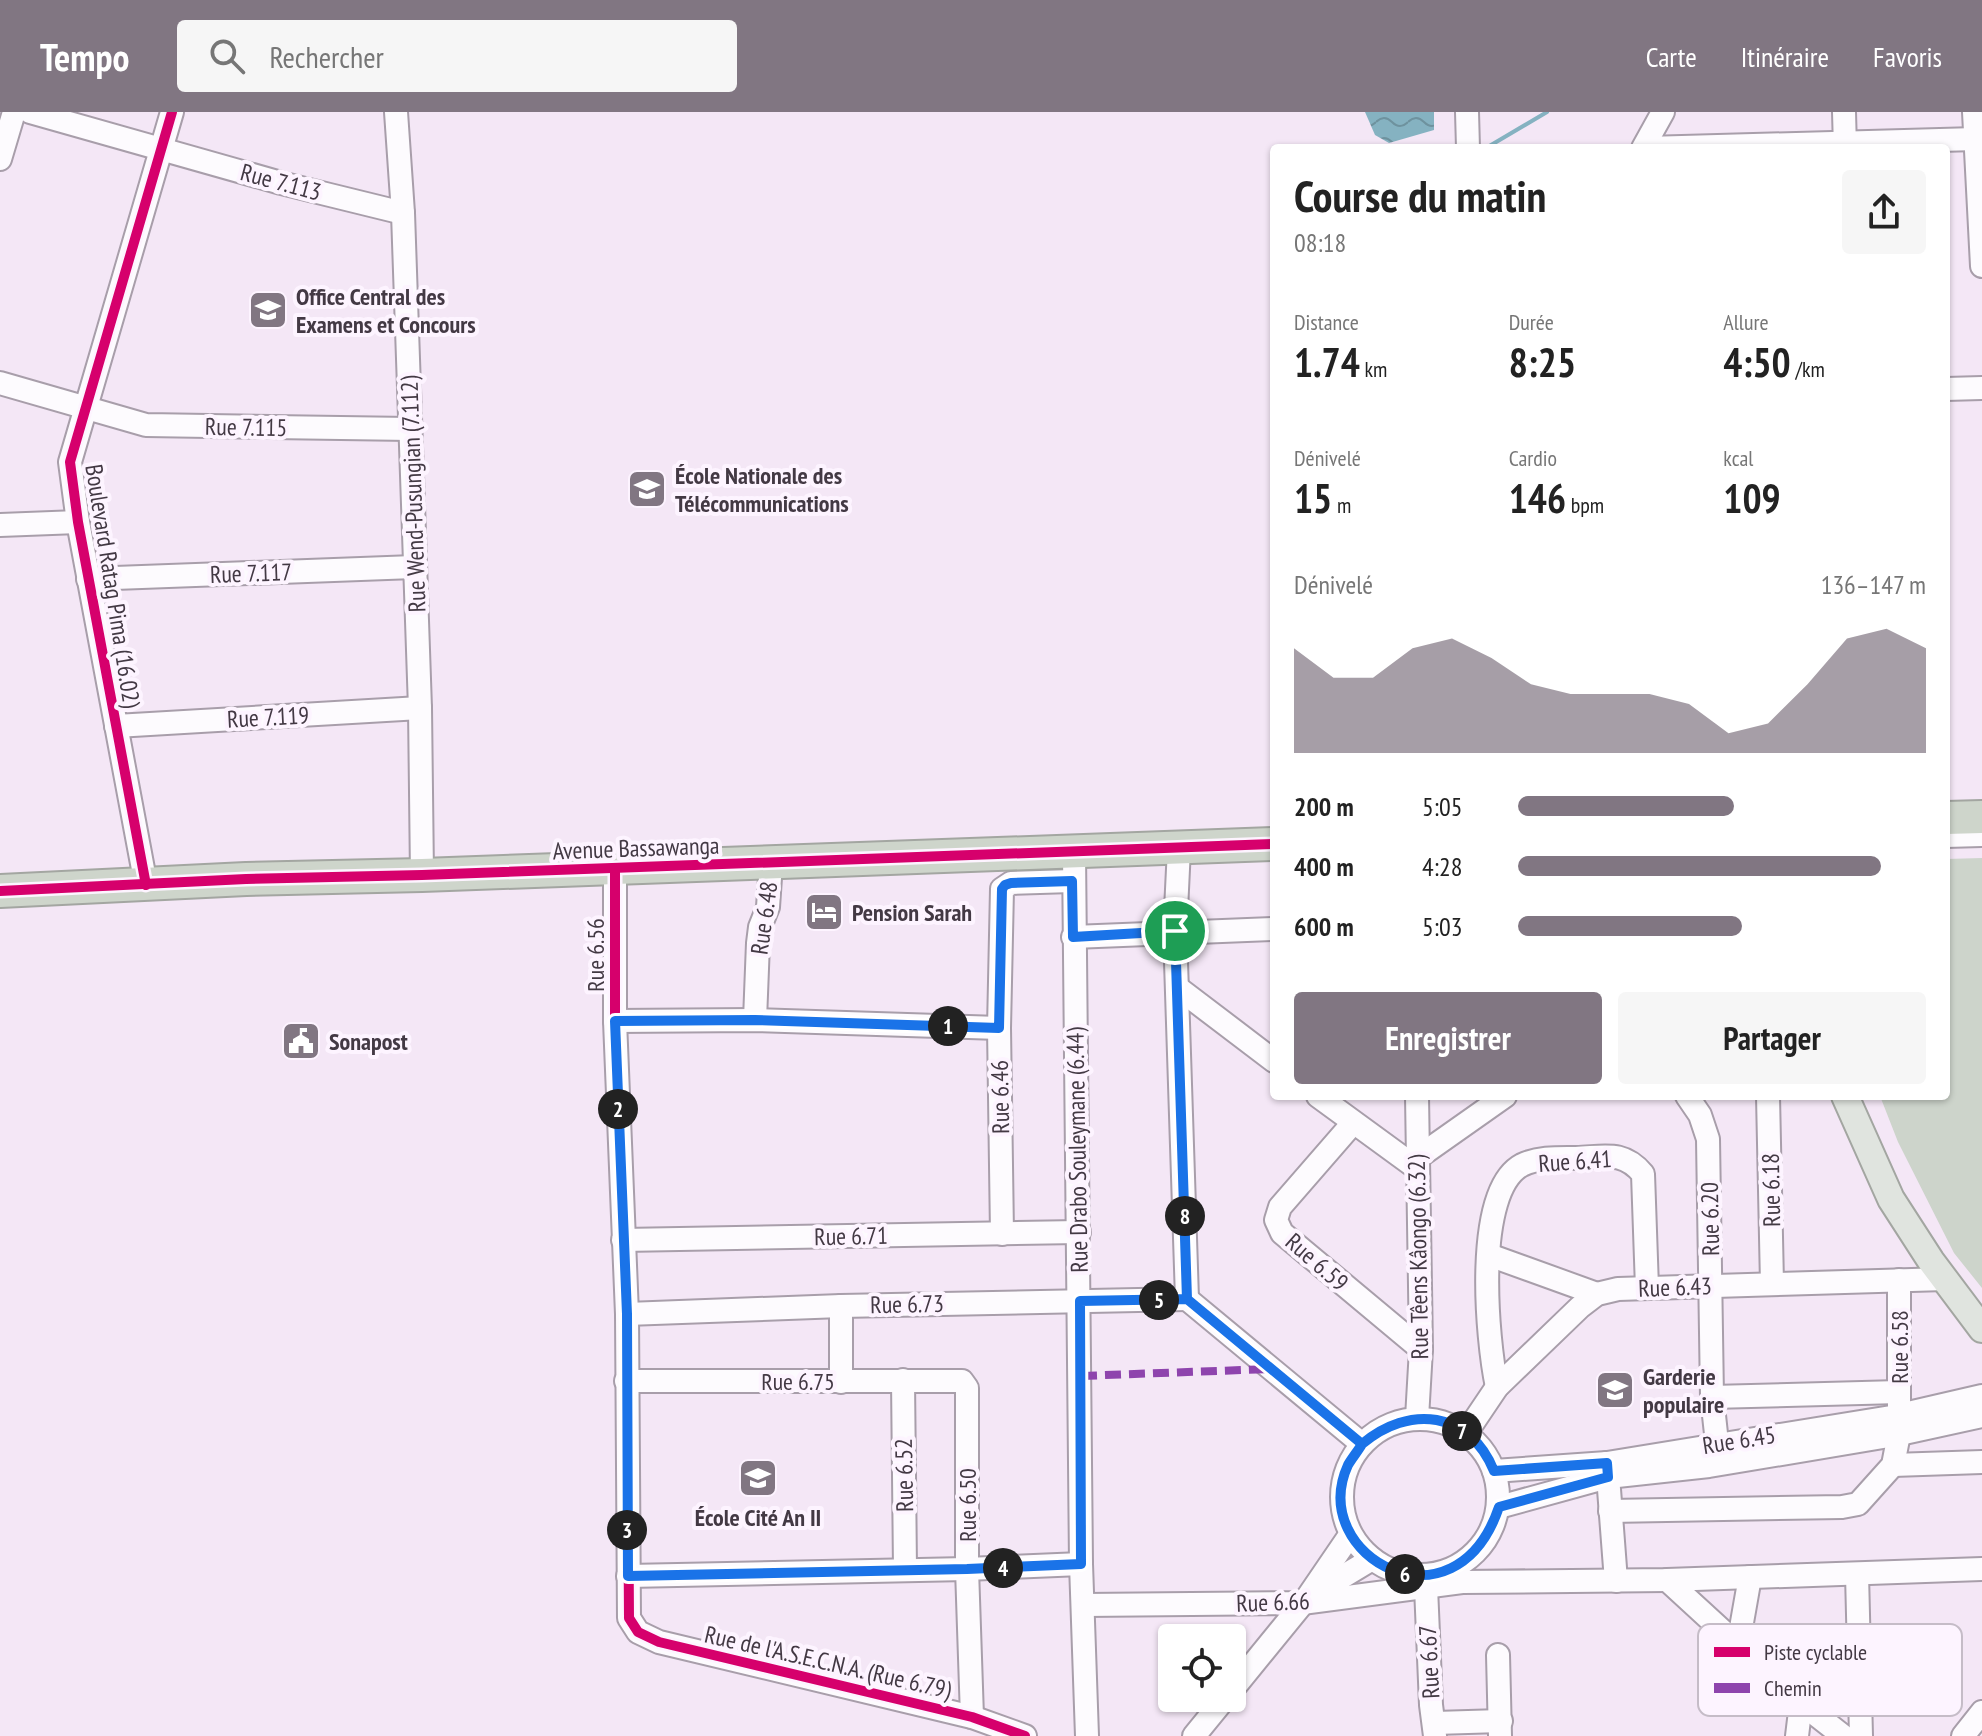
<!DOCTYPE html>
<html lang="fr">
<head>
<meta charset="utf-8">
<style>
	body { margin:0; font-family:"PT Sans Narrow",sans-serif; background:#f6f6f6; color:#222; height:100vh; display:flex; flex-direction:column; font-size:30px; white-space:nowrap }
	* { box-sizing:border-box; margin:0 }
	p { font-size:26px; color:#767676 }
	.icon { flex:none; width:44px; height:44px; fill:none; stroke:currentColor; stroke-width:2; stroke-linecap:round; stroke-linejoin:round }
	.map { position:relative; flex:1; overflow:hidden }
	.drawer { position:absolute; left:1270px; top:32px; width:680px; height:956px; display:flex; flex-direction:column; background:#fff; border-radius:8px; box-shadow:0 2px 6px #0004 }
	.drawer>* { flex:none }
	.controls { position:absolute; left:1158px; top:1512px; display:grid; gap:16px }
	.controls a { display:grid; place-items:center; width:88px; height:88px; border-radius:8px; background:#fff; box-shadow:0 2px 6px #0004; font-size:40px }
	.pin { position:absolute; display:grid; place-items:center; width:68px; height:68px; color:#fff; margin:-34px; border:4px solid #fff; border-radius:50%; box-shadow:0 2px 8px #0007 }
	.km { position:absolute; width:40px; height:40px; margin:-20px; border-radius:50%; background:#222; color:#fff; font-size:22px; line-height:40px; text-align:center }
	.round { display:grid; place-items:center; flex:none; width:84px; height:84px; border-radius:8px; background:#f6f6f6 }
	.summary { display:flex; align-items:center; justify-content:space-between; height:136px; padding:0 24px }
	h1 { font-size:44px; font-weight:700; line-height:60px }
	.figures { display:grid; grid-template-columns:repeat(3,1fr); gap:12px; height:136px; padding:8px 24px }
	.figures div { display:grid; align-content:center }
	.figures b { font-size:40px; font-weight:700 }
	.figures small { font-size:22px; font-weight:400 }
	.figures p { font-size:22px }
	.chart { height:224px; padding:16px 24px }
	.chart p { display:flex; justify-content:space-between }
	.chart svg { width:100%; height:144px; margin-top:8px; fill:#817682; opacity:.7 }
	.primary-button { display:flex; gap:16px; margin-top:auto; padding:16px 24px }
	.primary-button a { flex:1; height:92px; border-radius:8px; background:#817682; color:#fff; font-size:32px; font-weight:700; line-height:92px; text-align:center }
	.primary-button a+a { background:#f6f6f6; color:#222 }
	ul { padding:0 24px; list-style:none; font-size:26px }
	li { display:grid; grid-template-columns:128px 96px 1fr; align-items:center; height:60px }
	li i { height:20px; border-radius:10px; background:#817682 }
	header { display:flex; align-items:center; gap:48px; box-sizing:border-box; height:112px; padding:0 40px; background:#817682; color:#fff }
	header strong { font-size:38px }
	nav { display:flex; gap:44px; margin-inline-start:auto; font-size:28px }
	.search { width:560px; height:72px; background:#f6f6f6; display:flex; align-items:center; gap:20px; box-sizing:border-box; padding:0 28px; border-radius:8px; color:#767676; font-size:30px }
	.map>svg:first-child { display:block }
</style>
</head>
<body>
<header>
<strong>Tempo</strong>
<div class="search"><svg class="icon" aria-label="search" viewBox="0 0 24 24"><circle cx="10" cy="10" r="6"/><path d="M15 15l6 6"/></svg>Rechercher</div>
<nav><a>Carte</a><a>Itinéraire</a><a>Favoris</a></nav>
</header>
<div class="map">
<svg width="1982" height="1624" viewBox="0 0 1982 1624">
	<defs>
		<pattern id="water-waves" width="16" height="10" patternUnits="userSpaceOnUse" patternTransform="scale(2)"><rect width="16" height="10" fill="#85b2c1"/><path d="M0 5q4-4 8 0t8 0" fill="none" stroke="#6e929e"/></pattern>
	</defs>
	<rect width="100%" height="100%" fill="#f4e7f6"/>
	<!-- park -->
	<polygon fill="#cdd4cb" points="1982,746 1982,1176 1954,1141 1898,1030 1880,984 1946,984 1946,747"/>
	<!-- water -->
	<polygon fill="url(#water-waves)" points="1365,0 1434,0 1434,18 1389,31 1375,23"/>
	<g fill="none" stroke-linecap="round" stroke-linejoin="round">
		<!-- stream -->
		<polyline stroke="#85b2c1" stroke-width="4" points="1486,36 1547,0"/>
		<defs>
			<g id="minor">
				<polyline points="30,0 281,71 403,101"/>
				<polyline points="396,0 403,101 420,596 422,763"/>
				<polyline points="1467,0 1468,36"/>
				<polyline points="1844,0 1845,36"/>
				<polyline points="1974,0 1982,154"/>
				<polyline points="1643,36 1663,0"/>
				<polyline points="1646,36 1976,27"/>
				<polyline points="0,47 14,0"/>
				<polyline points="0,271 146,313 410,317"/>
				<polyline points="1946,277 1982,276"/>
				<polyline points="0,413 78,410"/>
				<polyline points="88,467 414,455"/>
				<polyline points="116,614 420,596"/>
				<polyline points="1946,724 1982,723"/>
				<polyline points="1179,736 1175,819 1187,1187"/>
				<polyline points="1074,741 1081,1452 1087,1624"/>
				<polyline points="615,757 615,909 627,1202 629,1506 638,1520 659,1530 972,1605 1025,1624"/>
				<polyline points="146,773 78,410 70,350 172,0"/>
				<polyline points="1073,825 1274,817"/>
				<polyline points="1178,876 1274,949"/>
				<polyline points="755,908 758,831 760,815 768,795 771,751"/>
				<polyline points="615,909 755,908 999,916"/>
				<polyline points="1318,984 1418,1057"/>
				<polyline points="1417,984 1421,1237 1417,1306"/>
				<polyline points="1687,984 1700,1003 1708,1027 1712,1285 1717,1331"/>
				<polyline points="1768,984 1772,1172"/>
				<polyline points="1353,1011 1280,1095 1276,1108 1282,1121 1421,1237"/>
				<polyline points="1417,1046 1505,984"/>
				<polyline points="1002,1122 999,916 1002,777 1011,771 1072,769"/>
				<polyline points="623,1128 1079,1120"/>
				<polyline points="1489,1143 1597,1182"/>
				<polyline points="1187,1187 1362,1332"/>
				<polyline points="841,1194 841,1270"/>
				<polyline points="627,1202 841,1194 1187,1187"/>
				<polyline points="903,1268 905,1457"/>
				<polyline points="626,1269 962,1269 967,1276 967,1457 972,1605"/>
				<path d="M 1497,1275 C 1487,1228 1473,1079 1522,1053 C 1538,1045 1559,1046 1576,1046 C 1605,1045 1623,1038 1643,1062 L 1647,1176"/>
				<polyline points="1712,1285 1899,1280"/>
				<circle cx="1420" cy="1385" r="78"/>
				<polyline points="1466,1321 1497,1275 1580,1195 1597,1182 1618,1177 1945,1167"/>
				<polyline points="1607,1351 1616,1469"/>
				<polyline points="1893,1353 1982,1350"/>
				<polyline points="1494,1359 1607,1351 1891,1305 1982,1284"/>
				<polyline points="1499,1395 1608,1365 1709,1354 1895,1323 1982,1304"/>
				<polyline points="1610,1399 1842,1395 1858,1392 1893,1353 1899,1322 1899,1168"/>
				<polyline points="1857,1462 1861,1624"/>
				<polyline points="628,1464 967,1457 1081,1452"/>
				<polyline points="1667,1468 1801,1591 1843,1624"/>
				<polyline points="1426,1475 1431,1593 1435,1624"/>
				<polyline points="1314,1482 1372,1447"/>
				<polyline points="1084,1493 1302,1491 1462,1470 1667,1468 1982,1457"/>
				<polyline points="1738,1533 1750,1465"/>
				<polyline points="1498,1543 1500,1624"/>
				<polyline points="1232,1578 1307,1486 1350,1423"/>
				<polyline points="1435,1611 1501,1609"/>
				<polyline points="1194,1624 1225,1586"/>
				<polyline points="1797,1624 1801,1591"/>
				<polyline points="1963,1624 1982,1600"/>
			</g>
			<polyline id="major" points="1845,984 1891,1087 1931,1149 1982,1217"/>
			<g id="highway">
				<polyline points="1946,706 1982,705"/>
				<polyline points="0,779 246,767 422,763 1274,732"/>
			</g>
		</defs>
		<!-- minor casing -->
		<use href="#minor" stroke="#a89eaa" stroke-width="26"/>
		<!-- major casing -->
		<use href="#major" stroke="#a3a6a1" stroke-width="30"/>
		<!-- highway casing -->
		<use href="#highway" stroke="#a3a6a1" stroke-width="36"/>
		<!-- minor -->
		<use href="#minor" stroke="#fdfbfe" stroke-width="22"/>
		<!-- major -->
		<use href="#major" stroke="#e0e4df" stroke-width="26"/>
		<!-- highway -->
		<use href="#highway" stroke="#ced5cb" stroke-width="32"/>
		<!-- quiet -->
		<polyline stroke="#8e44ad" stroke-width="8" stroke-dasharray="16 8" stroke-linecap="butt" points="1081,1264 1269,1257"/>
		<defs>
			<g id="cycleway">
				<polyline points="615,757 615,909 627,1202 629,1506 638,1520 659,1530 972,1605 1025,1624"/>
				<polyline points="146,773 78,410 70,350 172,0"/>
				<polyline points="0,779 246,767 422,763 1274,732"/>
			</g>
		</defs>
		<!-- cycleway casing -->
		<use href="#cycleway" stroke="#fdf4ff" stroke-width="15"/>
		<!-- cycleway -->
		<use href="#cycleway" stroke="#d6006c" stroke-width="10"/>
	</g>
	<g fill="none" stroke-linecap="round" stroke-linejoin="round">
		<defs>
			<path id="route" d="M 1175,819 L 1073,825 L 1072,769 L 1011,771 L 1005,773 L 1002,777 L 999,916 L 755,908 L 615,909 L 627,1202 L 628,1464 L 967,1457 L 1081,1452 L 1080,1189 L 1187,1187 L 1362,1332 C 1358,1339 1352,1346 1348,1353 C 1306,1445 1455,1525 1499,1395 L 1608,1365 L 1607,1351 L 1494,1359 C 1470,1299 1409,1292 1362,1332 L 1187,1187 L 1175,819"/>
		</defs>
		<!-- route casing -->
		<use href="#route" stroke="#fff" stroke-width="16"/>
		<!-- route -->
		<use href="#route" stroke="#1a73e8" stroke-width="10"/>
	</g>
	<!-- icons -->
	<defs>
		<symbol id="university-square" viewBox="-11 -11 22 22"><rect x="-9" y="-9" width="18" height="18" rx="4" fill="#817682" stroke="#fdf4ff"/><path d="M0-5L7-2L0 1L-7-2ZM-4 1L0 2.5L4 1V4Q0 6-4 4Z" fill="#fff"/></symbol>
		<symbol id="hotel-square" viewBox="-11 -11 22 22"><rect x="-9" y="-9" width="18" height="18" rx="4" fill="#817682" stroke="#fdf4ff"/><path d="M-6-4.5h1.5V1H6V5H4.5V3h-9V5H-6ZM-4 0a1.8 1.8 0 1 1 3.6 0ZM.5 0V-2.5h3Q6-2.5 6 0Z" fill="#fff"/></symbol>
		<symbol id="civic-square" viewBox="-11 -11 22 22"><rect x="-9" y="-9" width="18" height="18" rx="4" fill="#817682" stroke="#fdf4ff"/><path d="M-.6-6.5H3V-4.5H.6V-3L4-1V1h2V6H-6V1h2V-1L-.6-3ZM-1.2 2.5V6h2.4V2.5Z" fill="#fff"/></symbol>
		<symbol id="school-square" viewBox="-11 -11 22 22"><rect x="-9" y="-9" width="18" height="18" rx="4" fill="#817682" stroke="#fdf4ff"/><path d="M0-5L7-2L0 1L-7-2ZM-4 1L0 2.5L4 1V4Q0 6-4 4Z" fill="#fff"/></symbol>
	</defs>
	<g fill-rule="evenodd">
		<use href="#university-square" x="246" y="176" width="44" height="44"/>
		<use href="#university-square" x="625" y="355" width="44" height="44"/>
		<use href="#hotel-square" x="802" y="778" width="44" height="44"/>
		<use href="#civic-square" x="279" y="907" width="44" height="44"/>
		<use href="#school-square" x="1593" y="1256" width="44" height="44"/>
		<use href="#school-square" x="736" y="1344" width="44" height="44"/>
	</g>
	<g text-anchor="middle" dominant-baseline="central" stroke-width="8" stroke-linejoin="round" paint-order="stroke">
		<!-- street labels -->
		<g font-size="24" fill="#433944" stroke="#fdf4ff">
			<text transform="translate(281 70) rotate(15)">Rue 7.113</text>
			<text transform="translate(246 315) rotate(1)">Rue 7.115</text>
			<text transform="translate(413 382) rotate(-92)">Rue Wend-Pusungian (7.112)</text>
			<text transform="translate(251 461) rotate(-2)">Rue 7.117</text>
			<text transform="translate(113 474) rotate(81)">Boulevard Ratag Pima (16.02)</text>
			<text transform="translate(268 605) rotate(-3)">Rue 7.119</text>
			<text transform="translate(636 736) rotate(-2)">Avenue Bassawanga</text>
			<text transform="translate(764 806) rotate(-82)">Rue 6.48</text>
			<text transform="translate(595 843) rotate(-90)">Rue 6.56</text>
			<text transform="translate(1000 985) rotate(-91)">Rue 6.46</text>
			<text transform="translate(1077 1038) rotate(-91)">Rue Drabo Souleymane (6.44)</text>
			<text transform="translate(1575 1049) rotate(-4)">Rue 6.41</text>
			<text transform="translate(1771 1078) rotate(-91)">Rue 6.18</text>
			<text transform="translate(1710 1107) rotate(-91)">Rue 6.20</text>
			<text transform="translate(851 1124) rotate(-1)">Rue 6.71</text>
			<text transform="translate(1418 1145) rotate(-91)">Rue Têens Kâongo (6.32)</text>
			<text transform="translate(1317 1150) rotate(41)">Rue 6.59</text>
			<text transform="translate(1675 1175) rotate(-2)">Rue 6.43</text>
			<text transform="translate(907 1192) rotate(-1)">Rue 6.73</text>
			<text transform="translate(1899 1235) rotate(-90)">Rue 6.58</text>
			<text x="798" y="1269">Rue 6.75</text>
			<text transform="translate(1739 1328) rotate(-9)">Rue 6.45</text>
			<text transform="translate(904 1363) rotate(-91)">Rue 6.52</text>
			<text transform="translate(967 1393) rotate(-90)">Rue 6.50</text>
			<text transform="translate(1273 1490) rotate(-2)">Rue 6.66</text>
			<text transform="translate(828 1550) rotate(13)">Rue de l'A.S.E.C.N.A. (Rue 6.79)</text>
			<text transform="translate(1429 1550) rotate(-93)">Rue 6.67</text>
		</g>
		<!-- poi labels -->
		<g font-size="24" font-weight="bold" fill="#433944" stroke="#fdf4ff" text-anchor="start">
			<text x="296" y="184">Office Central des<tspan x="296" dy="28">Examens et Concours</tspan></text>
			<text x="675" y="363">École Nationale des<tspan x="675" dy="28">Télécommunications</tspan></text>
			<text x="852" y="800">Pension Sarah</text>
			<text x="329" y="929">Sonapost</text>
			<text x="1643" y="1264">Garderie<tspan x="1643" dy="28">populaire</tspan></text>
			<text x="758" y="1405" text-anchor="middle">École Cité An II</text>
		</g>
	</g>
	<!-- legend -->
	<rect x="1698" y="1512" width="264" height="92" rx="12" fill="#fdf4ff" stroke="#c5bcc7" stroke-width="2"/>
	<rect x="1714" y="1535" width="36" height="10" fill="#d6006c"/>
	<rect x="1714" y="1571" width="36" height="10" fill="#8e44ad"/>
	<g font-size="22" fill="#433944">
		<text x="1764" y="1548">Piste cyclable</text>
		<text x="1764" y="1584">Chemin</text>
	</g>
</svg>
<div class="controls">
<a><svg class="icon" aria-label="locate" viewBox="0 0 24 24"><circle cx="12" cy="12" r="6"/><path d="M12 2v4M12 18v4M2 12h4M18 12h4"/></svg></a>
</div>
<div class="pin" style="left:1175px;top:819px;background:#1e9e55"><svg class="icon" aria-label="arrive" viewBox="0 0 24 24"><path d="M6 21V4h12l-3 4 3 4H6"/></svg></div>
<b class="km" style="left:948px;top:914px">1</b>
<b class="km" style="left:618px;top:997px">2</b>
<b class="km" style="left:627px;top:1418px">3</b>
<b class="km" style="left:1003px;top:1456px">4</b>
<b class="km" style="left:1159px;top:1188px">5</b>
<b class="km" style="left:1405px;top:1462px">6</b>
<b class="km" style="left:1462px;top:1319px">7</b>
<b class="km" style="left:1185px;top:1104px">8</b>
<section class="drawer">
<div class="summary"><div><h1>Course du matin</h1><p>08:18</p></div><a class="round"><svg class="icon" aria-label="share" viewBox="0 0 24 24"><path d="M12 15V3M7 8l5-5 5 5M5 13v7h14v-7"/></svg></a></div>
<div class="figures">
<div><p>Distance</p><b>1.74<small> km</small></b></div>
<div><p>Durée</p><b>8:25</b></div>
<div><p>Allure</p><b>4:50<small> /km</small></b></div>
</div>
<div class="figures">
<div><p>Dénivelé</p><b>15<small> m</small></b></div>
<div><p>Cardio</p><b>146<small> bpm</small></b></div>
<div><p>kcal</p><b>109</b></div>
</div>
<div class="chart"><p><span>Dénivelé</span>136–147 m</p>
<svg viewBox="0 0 160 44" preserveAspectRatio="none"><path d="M0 44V12L10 21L20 21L30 12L40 9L50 15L60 23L70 26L80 26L90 26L100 29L110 38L120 35L130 23L140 9L150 6L160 12V44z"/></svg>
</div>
<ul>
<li><b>200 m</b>5:05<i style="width:53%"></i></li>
<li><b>400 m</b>4:28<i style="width:89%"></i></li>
<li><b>600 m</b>5:03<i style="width:55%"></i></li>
</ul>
<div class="primary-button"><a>Enregistrer</a><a>Partager</a></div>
</section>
</div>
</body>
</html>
